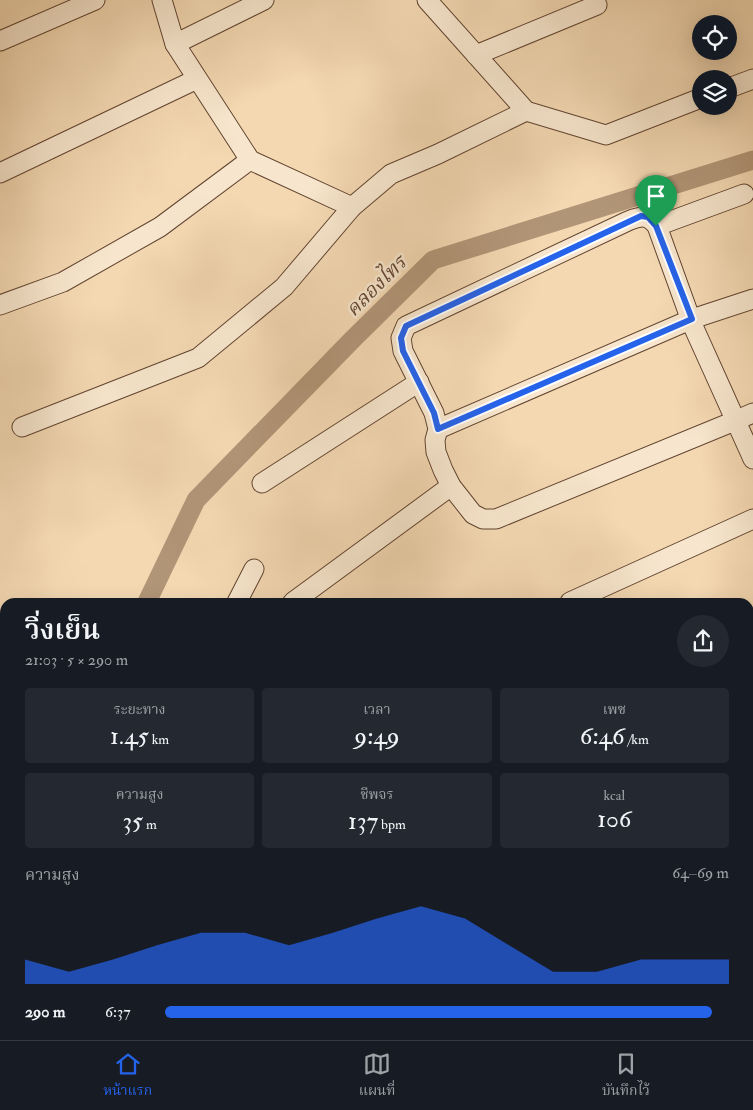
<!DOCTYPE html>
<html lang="th">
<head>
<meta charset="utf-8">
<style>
	body { margin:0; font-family:"IM FELL Double Pica","Noto Serif Thai",serif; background:#242831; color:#f1f3f6; height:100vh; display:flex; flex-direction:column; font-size:19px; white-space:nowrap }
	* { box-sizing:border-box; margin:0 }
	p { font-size:16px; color:#9ea1a6 }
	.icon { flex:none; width:28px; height:28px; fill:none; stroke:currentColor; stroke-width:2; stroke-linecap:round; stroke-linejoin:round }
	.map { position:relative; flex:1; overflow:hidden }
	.drawer { position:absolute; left:0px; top:598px; width:754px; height:442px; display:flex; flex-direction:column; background:#171b24; border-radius:15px 15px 0 0; box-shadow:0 5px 20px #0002 }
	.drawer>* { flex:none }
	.fabs { position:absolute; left:692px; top:15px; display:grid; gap:10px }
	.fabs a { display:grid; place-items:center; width:45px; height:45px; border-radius:50%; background:#171b24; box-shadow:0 5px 20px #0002; font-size:25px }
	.pin { position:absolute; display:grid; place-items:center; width:42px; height:42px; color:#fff; margin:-51px -21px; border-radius:50% 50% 50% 0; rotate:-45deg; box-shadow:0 0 5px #0007 }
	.pin .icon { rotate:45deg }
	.round { display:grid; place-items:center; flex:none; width:52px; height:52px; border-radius:26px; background:#242831 }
	.headline { display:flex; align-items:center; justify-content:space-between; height:85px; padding:0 25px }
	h1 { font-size:28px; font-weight:600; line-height:38px }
	.stats { display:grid; grid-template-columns:repeat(3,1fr); gap:8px; height:85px; padding:5px 25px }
	.stats div { display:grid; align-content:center; border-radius:5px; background:#242831; text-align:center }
	.stats b { font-size:25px; font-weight:600 }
	.stats small { font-size:14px; font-weight:400 }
	.stats p { font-size:14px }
	.chart { height:140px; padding:10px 25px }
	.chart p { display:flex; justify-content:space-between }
	.chart svg { width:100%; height:90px; margin-top:5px; fill:#2563eb; opacity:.7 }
	ul { padding:0 25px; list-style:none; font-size:16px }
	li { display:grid; grid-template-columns:80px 60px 1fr; align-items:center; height:38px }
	li i { height:12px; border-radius:6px; background:#2563eb }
	.tabs { display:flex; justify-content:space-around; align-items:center; height:70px; border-top:1px solid #363941; background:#171b24; font-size:14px; color:#9ea1a6 }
	.tabs a { display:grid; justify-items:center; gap:2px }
	.tabs .current { color:#2563eb }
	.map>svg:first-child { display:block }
</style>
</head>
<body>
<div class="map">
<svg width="753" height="1040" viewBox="0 0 753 1040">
	<rect width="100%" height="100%" fill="#f3d8b2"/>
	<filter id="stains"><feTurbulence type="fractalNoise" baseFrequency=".004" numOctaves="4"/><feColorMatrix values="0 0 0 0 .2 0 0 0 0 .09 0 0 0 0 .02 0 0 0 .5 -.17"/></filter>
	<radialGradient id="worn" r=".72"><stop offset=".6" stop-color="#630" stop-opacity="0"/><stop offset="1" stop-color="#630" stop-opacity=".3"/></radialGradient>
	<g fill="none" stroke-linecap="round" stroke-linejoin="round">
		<!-- canal -->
		<polyline stroke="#b19577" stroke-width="19" points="147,602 196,500 352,340 433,260 753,160"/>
		<!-- river -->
		<g stroke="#b19577" stroke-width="31">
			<polyline points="0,694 5,695"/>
			<polyline points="541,1035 543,1040"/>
		</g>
		<defs>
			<g id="minor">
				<polyline points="162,0 175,44 250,160 352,207"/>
				<polyline points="427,0 526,111 606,135 701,98"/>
				<polyline points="0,41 95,0"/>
				<polyline points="175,44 264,0"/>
				<polyline points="476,55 597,5"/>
				<polyline points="729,88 753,79"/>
				<polyline points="0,173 197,79"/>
				<polyline points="657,226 744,194"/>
				<polyline points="0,305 63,282 160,227 250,160"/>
				<path d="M 753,413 L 737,420 L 496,519 L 483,519 L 473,514 L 451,486 L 443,470 L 436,452 L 435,440 L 438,429 L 434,413 L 403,351 L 401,338 L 406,326 L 628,221 C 641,216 647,214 657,226 L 693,326 L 753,459"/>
				<polyline points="22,427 198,358 284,287 352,207 391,174 438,154 526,111"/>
				<polyline points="438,429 692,319 753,299"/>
				<polyline points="262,483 419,382"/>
				<polyline points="237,602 254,569"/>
				<polyline points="293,602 451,486"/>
				<polyline points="570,602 753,519"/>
				<polyline points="749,640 753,638"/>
				<polyline points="749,750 753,748"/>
				<polyline points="749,868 753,866"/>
				<polyline points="749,940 753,939"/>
				<polyline points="600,1035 602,1040"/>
				<polyline points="60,1040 65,1035"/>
			</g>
		</defs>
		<!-- minor casing -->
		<use href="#minor" stroke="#614430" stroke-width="21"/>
		<!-- path -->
		<polyline stroke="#301204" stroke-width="3" stroke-dasharray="1 2.5" stroke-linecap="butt" points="0,862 5,859"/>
		<!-- minor -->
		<use href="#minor" stroke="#f7e6cd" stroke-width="19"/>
	</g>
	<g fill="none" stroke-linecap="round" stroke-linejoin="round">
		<defs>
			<polygon id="route" points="641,216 648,217 656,226 692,319 438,429 434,413 403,351 401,338 406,326"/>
		</defs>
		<!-- route casing -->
		<use href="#route" stroke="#fff" stroke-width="10"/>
		<!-- route -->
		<use href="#route" stroke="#2563eb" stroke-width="6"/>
	</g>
	<g text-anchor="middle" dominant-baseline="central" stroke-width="5" stroke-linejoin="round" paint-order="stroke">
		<!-- water labels -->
		<g font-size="20" font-style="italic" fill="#644632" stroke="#f7e6cd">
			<text transform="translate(376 286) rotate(-45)">คลองไทร</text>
		</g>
	</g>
	<rect width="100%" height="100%" filter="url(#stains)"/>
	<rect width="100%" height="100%" fill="url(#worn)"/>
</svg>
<div class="fabs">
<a><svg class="icon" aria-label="locate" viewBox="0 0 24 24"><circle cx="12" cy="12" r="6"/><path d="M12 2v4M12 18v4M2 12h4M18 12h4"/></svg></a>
<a><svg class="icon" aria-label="layers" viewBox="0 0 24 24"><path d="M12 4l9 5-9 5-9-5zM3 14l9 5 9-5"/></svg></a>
</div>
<div class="pin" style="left:656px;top:226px;background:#1e9e55"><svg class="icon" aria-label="arrive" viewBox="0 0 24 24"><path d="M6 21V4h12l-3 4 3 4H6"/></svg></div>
<section class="drawer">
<div class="headline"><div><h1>วิ่งเย็น</h1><p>21:03 · 5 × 290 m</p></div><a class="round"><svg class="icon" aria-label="share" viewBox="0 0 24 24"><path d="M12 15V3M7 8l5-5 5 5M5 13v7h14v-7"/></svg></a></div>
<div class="stats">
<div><p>ระยะทาง</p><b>1.45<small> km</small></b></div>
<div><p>เวลา</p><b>9:49</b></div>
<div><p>เพซ</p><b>6:46<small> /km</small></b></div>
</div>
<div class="stats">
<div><p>ความสูง</p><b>35<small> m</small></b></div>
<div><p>ชีพจร</p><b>137<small> bpm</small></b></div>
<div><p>kcal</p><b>106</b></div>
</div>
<div class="chart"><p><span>ความสูง</span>64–69 m</p>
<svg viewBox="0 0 160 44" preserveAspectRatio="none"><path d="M0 44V32L10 38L20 32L30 25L40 19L50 19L60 25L70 19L80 12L90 6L100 12L110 25L120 38L130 38L140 32L150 32L160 32V44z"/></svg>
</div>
<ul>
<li><b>290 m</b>6:37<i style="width:97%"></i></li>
</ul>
</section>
</div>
<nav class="tabs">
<a class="current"><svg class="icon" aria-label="home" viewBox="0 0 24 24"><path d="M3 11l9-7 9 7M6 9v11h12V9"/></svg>หน้าแรก</a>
<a><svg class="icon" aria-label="map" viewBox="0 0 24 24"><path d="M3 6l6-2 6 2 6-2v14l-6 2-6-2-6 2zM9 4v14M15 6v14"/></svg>แผนที่</a>
<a><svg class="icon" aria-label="saved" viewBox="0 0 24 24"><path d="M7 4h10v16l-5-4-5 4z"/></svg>บันทึกไว้</a>
</nav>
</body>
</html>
